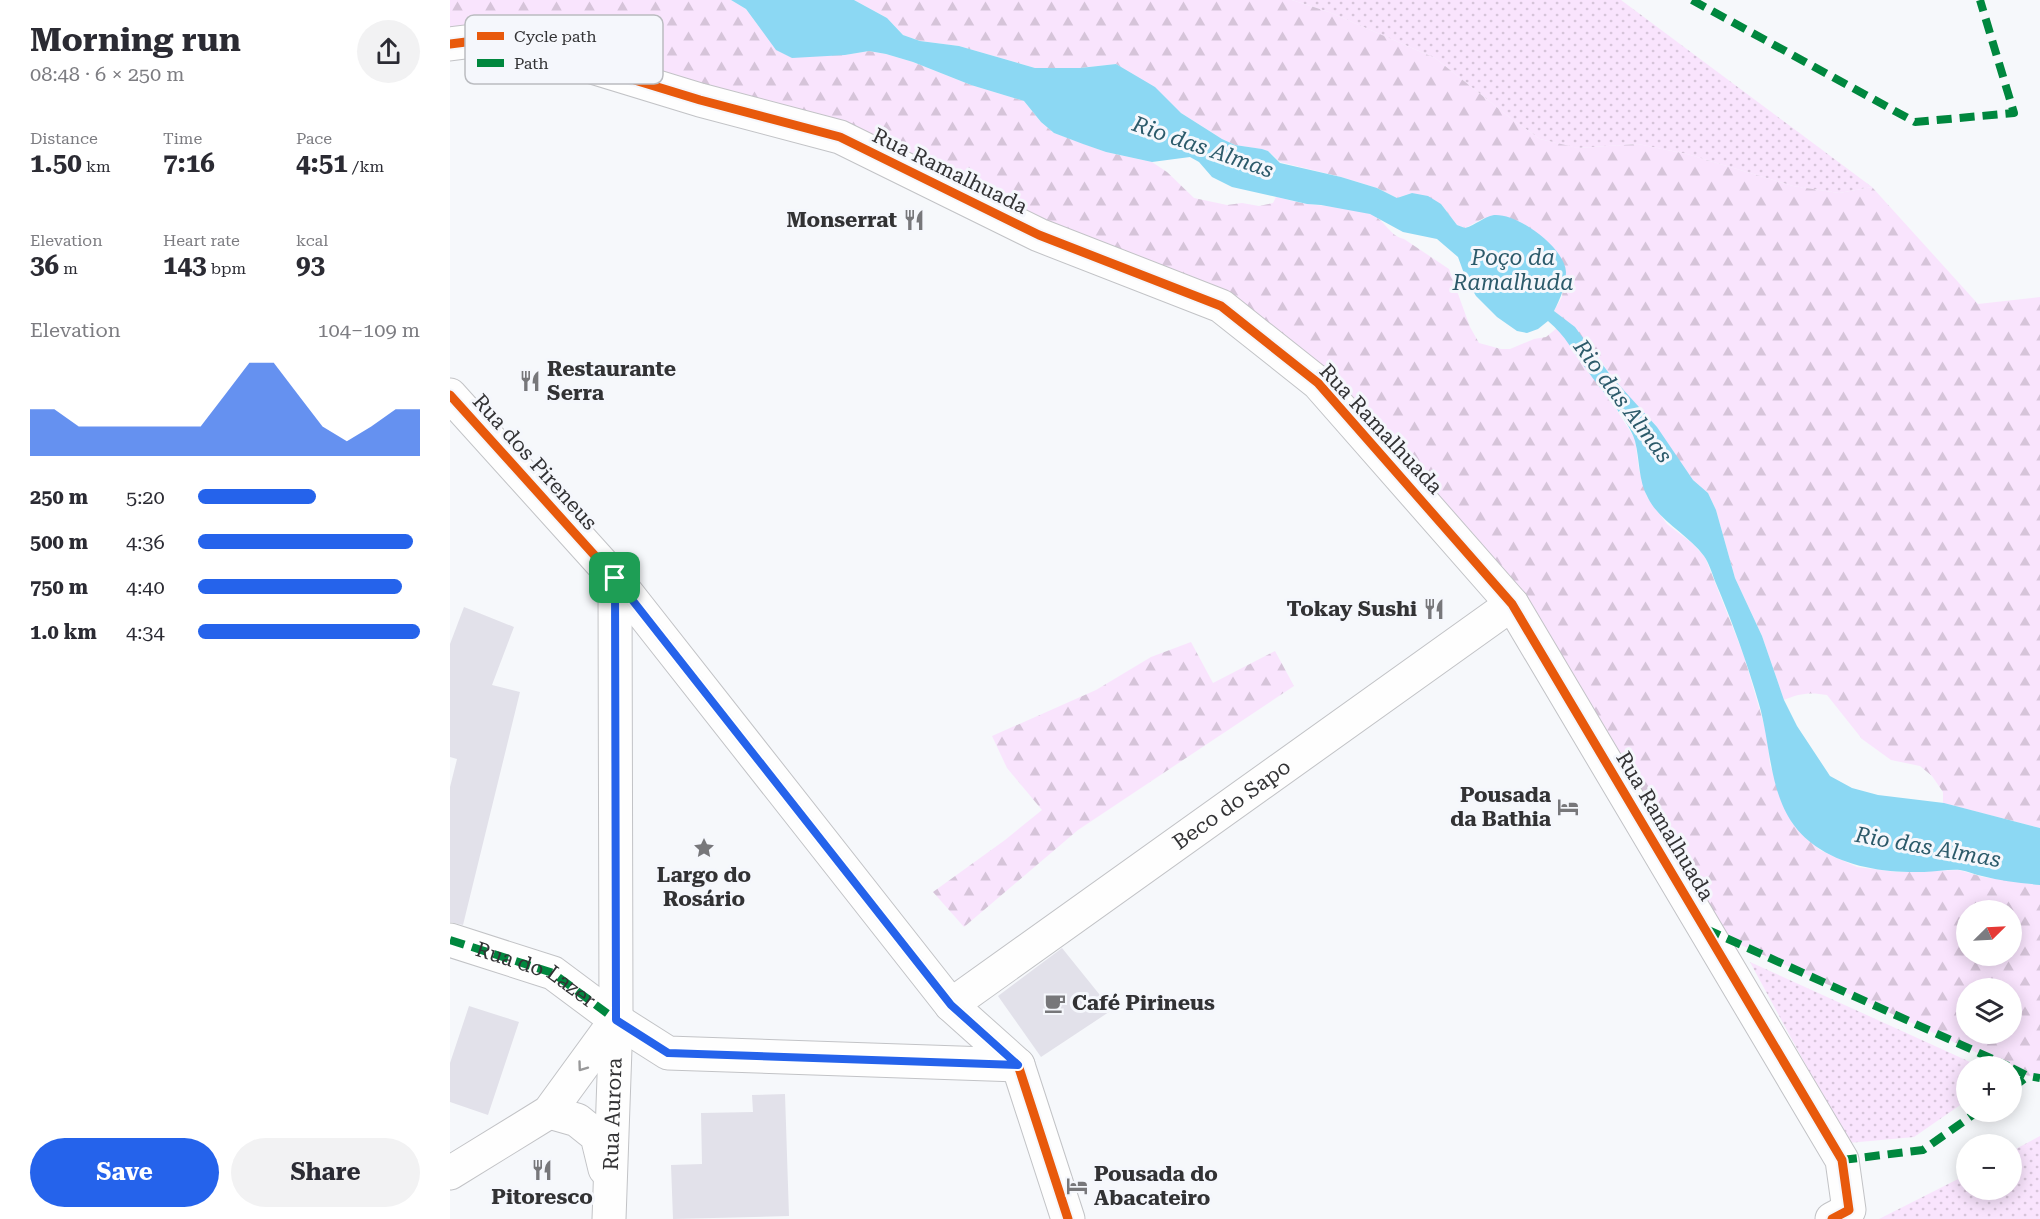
<!DOCTYPE html>
<html lang="en">
<head>
<meta charset="utf-8">
<style>
	body { margin:0; font-family:"Roboto Serif",serif; background:#f2f2f3; color:#2b2b33; height:100vh; display:flex; flex-direction:column; font-size:22px; white-space:nowrap }
	* { box-sizing:border-box; margin:0 }
	p { font-size:20px; color:#7c7c81 }
	.icon { flex:none; width:33px; height:33px; fill:none; stroke:currentColor; stroke-width:2; stroke-linecap:round; stroke-linejoin:round }
	.map { position:relative; flex:1; overflow:hidden }
	.side { display:flex; flex-direction:column; background:#fff; width:450px }
	.side>* { flex:none }
	.needle { width:39px; rotate:66deg }
	.tools { position:absolute; left:1506px; top:900px; display:grid; gap:12px }
	.tools a { display:grid; place-items:center; width:66px; height:66px; border-radius:50%; background:#fff; box-shadow:0 3px 15px #0003; font-size:30px }
	.pin { position:absolute; display:grid; place-items:center; width:51px; height:51px; color:#fff; margin:-26px; border-radius:12px; box-shadow:0 3px 9px #0006 }
	.round { display:grid; place-items:center; flex:none; width:63px; height:63px; border-radius:32px; background:#f2f2f3 }
	.summary { display:flex; align-items:center; justify-content:space-between; height:102px; padding:0 30px }
	h1 { font-size:33px; font-weight:700; line-height:45px }
	.metrics { display:grid; grid-template-columns:repeat(3,1fr); gap:9px; height:102px; padding:6px 30px }
	.metrics div { display:grid; align-content:center }
	.metrics b { font-size:26px; font-weight:700 }
	.metrics small { font-size:16px; font-weight:400 }
	.metrics p { font-size:16px }
	.chart { height:168px; padding:12px 30px }
	.chart p { display:flex; justify-content:space-between }
	.chart svg { width:100%; height:108px; margin-top:6px; fill:#2563eb; opacity:.7 }
	.primary-button { display:flex; gap:12px; margin-top:auto; padding:12px 30px }
	.primary-button a { flex:1; height:69px; border-radius:36px; background:#2563eb; color:#fff; font-size:24px; font-weight:700; line-height:69px; text-align:center }
	.primary-button a+a { background:#f2f2f3; color:#2b2b33 }
	ul { padding:0 30px; list-style:none; font-size:20px }
	li { display:grid; grid-template-columns:96px 72px 1fr; align-items:center; height:45px }
	li i { height:15px; border-radius:8px; background:#2563eb }
	main { display:flex; flex:1; min-height:0 }
	.map>svg:first-child { display:block }
</style>
</head>
<body>
<main>
<section class="side">
<div class="summary"><div><h1>Morning run</h1><p>08:48 · 6 × 250 m</p></div><a class="round"><svg class="icon" aria-label="share" viewBox="0 0 24 24"><path d="M12 15V3M7 8l5-5 5 5M5 13v7h14v-7"/></svg></a></div>
<div class="metrics">
<div><p>Distance</p><b>1.50<small> km</small></b></div>
<div><p>Time</p><b>7:16</b></div>
<div><p>Pace</p><b>4:51<small> /km</small></b></div>
</div>
<div class="metrics">
<div><p>Elevation</p><b>36<small> m</small></b></div>
<div><p>Heart rate</p><b>143<small> bpm</small></b></div>
<div><p>kcal</p><b>93</b></div>
</div>
<div class="chart"><p><span>Elevation</span>104–109 m</p>
<svg viewBox="0 0 160 44" preserveAspectRatio="none"><path d="M0 44V25L10 25L20 32L30 32L40 32L50 32L60 32L70 32L80 19L90 6L100 6L110 19L120 32L130 38L140 32L150 25L160 25V44z"/></svg>
</div>
<ul>
<li><b>250 m</b>5:20<i style="width:53%"></i></li>
<li><b>500 m</b>4:36<i style="width:97%"></i></li>
<li><b>750 m</b>4:40<i style="width:92%"></i></li>
<li><b>1.0 km</b>4:34<i style="width:100%"></i></li>
</ul>
<div class="primary-button"><a>Save</a><a>Share</a></div>
</section>
<div class="map">
<svg width="1590" height="1219" viewBox="0 0 1590 1219">
	<defs>
		<pattern id="green-dots" width="8" height="8" patternUnits="userSpaceOnUse" patternTransform="scale(1.5)"><rect width="8" height="8" fill="#f9e4fd"/><path d="M2 2h.1M6 6h.1" fill="none" stroke="#d6c4d9" stroke-width="1.8" stroke-linecap="round"/></pattern>
		<pattern id="forest-firs" width="22" height="20" patternUnits="userSpaceOnUse" patternTransform="scale(1.5)"><rect width="22" height="20" fill="#f9e4fd"/><path d="M5 1l3.5 6h-7zM16 11l3.5 6h-7z" fill="#d6c4d9"/></pattern>
	</defs>
	<rect width="100%" height="100%" fill="#f6f8fb"/>
	<!-- green -->
	<g fill="url(#green-dots)">
		<polygon points="842,0 1171,0 1422,187 1389,193 1343,186 1237,154 1188,144 1127,148 1090,139 1063,120 985,58 879,12"/>
		<polygon points="1300,962 1529,1066 1516,1066 1516,1101 1464,1137 1398,1143"/>
		<polygon points="1590,1136 1590,1219 1429,1219 1516,1175 1516,1190 1562,1190 1562,1151"/>
	</g>
	<!-- forest -->
	<g fill="url(#forest-firs)" fill-rule="evenodd">
		<path d="M 0,0 L 281,0 L 296,9 L 310,28 L 395,55 L 419,51 L 436,54 L 463,62 L 521,85 L 574,101 L 591,122 L 604,133 L 656,152 L 702,162 L 717,172 L 744,198 L 777,205 L 792,203 L 809,206 L 823,203 L 826,197 C 837,199 848,203 859,204 C 879,207 902,207 920,214 C 936,220 939,236 954,239 L 999,269 L 1020,327 L 1029,343 L 1051,349 L 1060,349 L 1084,339 L 1096,337 L 1107,328 L 1117,339 L 1138,372 L 1156,393 L 1185,439 L 1189,470 L 1197,497 L 1217,524 L 1242,543 L 1255,557 L 1294,656 L 1317,735 L 1320,765 L 1342,823 L 1358,840 L 1370,850 L 1407,867 L 1447,872 L 1509,870 L 1533,877 L 1590,885 L 1590,1078 L 1578,1076 L 1256,929 L 1062,604 L 771,306 L 390,137 L 0,44 ZM 1516,910 L 1562,910 L 1562,956 L 1516,956 ZM 1516,988 L 1562,988 L 1562,1034 L 1516,1034 Z"/>
		<path d="M 404,0 L 842,0 L 879,12 L 985,58 L 1063,120 L 1090,139 L 1128,148 L 1188,144 L 1237,154 L 1343,186 L 1389,193 L 1422,187 L 1528,304 L 1590,297 L 1590,828 L 1493,803 L 1493,792 L 1482,776 L 1470,766 L 1441,760 L 1412,739 L 1377,695 C 1361,692 1349,693 1334,700 L 1312,636 L 1285,578 L 1266,510 L 1258,493 L 1243,480 L 1193,413 L 1161,376 L 1141,347 L 1104,311 L 1112,297 L 1113,285 L 1034,218 L 1015,228 L 1007,225 L 991,204 L 962,193 L 947,198 L 927,188 L 891,177 L 830,162 L 818,151 L 811,149 L 785,145 L 772,139 L 731,113 L 687,77 L 666,64 L 630,68 L 585,68 L 509,46 L 470,41 L 453,35 L 437,18 Z"/>
		<polygon points="741,642 763,683 825,651 844,686 628,830 514,927 483,892 555,840 592,810 557,768 542,736 646,690 701,657"/>
	</g>
	<!-- water -->
	<path fill="#8cd8f3" d="M 281,0 L 404,0 L 437,18 L 453,35 L 470,41 L 509,46 L 585,68 L 630,68 L 666,64 L 705,87 L 731,113 L 772,139 L 785,145 L 812,149 L 818,151 L 830,163 L 891,177 L 927,188 L 947,198 L 962,193 L 978,196 L 991,204 L 1007,225 L 1015,228 C 1026,225 1033,217 1044,215 C 1068,213 1115,248 1116,272 C 1116,286 1110,299 1104,311 L 1125,327 L 1161,376 L 1207,427 L 1243,480 L 1258,493 L 1266,510 L 1285,578 L 1312,636 L 1334,700 L 1347,726 L 1380,776 L 1402,788 L 1428,795 L 1494,803 L 1590,828 L 1590,885 C 1571,883 1551,881 1532,876 C 1525,875 1518,871 1510,870 C 1499,869 1486,872 1474,872 C 1438,873 1400,868 1370,849 C 1317,816 1324,756 1309,704 C 1297,662 1282,621 1265,581 C 1262,573 1259,563 1254,556 C 1238,534 1211,523 1198,498 C 1188,480 1190,460 1185,441 C 1180,421 1149,388 1137,370 C 1123,352 1116,336 1098,321 L 1088,329 L 1077,333 L 1067,331 L 1047,317 L 1026,296 L 1016,279 L 1008,257 L 987,239 L 953,232 L 920,214 L 871,205 L 857,204 L 782,187 L 762,177 L 749,162 L 740,157 L 702,162 L 656,152 L 633,144 L 604,133 L 591,122 L 574,101 L 521,85 L 463,62 L 436,54 L 419,51 L 395,55 L 342,58 L 326,50 L 296,9 Z"/>
	<!-- building -->
	<g fill="#e2e1ea">
		<polygon points="14,607 64,627 42,685 70,692 13,925 0,922 0,787 7,759 0,757 0,644"/>
		<polygon points="612,948 662,1010 591,1057 548,996"/>
		<polygon points="19,1006 69,1022 38,1115 0,1102 0,1063"/>
		<polygon points="335,1094 339,1216 223,1219 221,1165 252,1164 251,1113 303,1112 302,1095"/>
	</g>
	<g fill="none" stroke-linecap="round" stroke-linejoin="round">
		<defs>
			<g id="street">
				<polyline points="0,44 47,38 250,100 390,137 589,235 771,306 868,383 1062,604 1392,1160 1399,1210 1382,1219"/>
				<path id="s1" d="M 0,940 L 103,973 L 166,1020"/>
				<path id="s2" d="M 501,1005 L 1062,604"/>
			</g>
			<g id="secondary">
				<polyline points="0,395 165,578 501,1005 568,1065 618,1219"/>
				<polyline points="166,1020 218,1053 568,1065"/>
				<polyline points="99,1112 127,1120 147,1136 155,1169"/>
				<polyline points="0,1173 99,1112 166,1020"/>
				<path id="s3" d="M 159,1219 L 166,1020 L 165,578"/>
			</g>
		</defs>
		<!-- street casing -->
		<use href="#street" stroke="#c2c3c6" stroke-width="35"/>
		<!-- secondary casing -->
		<use href="#secondary" stroke="#c2c3c6" stroke-width="35"/>
		<!-- street -->
		<use href="#street" stroke="#fefefe" stroke-width="33"/>
		<!-- secondary -->
		<use href="#secondary" stroke="#fefefe" stroke-width="33"/>
		<!-- quiet -->
		<g stroke="#00873e" stroke-width="8" stroke-dasharray="15 8" stroke-linecap="butt">
			<polyline points="1242,0 1465,122 1564,113 1530,0"/>
			<polyline points="1256,929 1558,1066"/>
			<polyline points="0,940 103,973 166,1020"/>
			<polyline points="1562,1068 1578,1076 1590,1078"/>
			<polyline points="1562,1088 1578,1076"/>
			<polyline points="1392,1160 1473,1150 1527,1112"/>
		</g>
		<defs>
			<g id="cycleway">
				<polyline points="0,44 47,38 250,100 390,137 589,235 771,306 868,383 1062,604 1392,1160 1399,1210 1382,1219"/>
				<polyline points="0,395 165,578 501,1005 568,1065 618,1219"/>
			</g>
		</defs>
		<!-- cycleway casing -->
		<use href="#cycleway" stroke="#f5f7fc" stroke-width="13"/>
		<!-- cycleway -->
		<use href="#cycleway" stroke="#e8590c" stroke-width="9"/>
	</g>
	<!-- one-way arrows -->
	<defs><path id="oneway-chevron" d="M-2-3.5L2.5 0L-2 3.5" fill="none" stroke-width="1.6" stroke-linecap="round" stroke-linejoin="round" transform="scale(1.5)"/></defs>
	<use stroke="#989899" href="#oneway-chevron" transform="translate(132 1067) rotate(126)"/>
	<g fill="none" stroke-linecap="round" stroke-linejoin="round">
		<defs>
			<polygon id="route" points="165,578 501,1005 568,1065 218,1053 166,1020"/>
		</defs>
		<!-- route casing -->
		<use href="#route" stroke="#fff" stroke-width="12"/>
		<!-- route -->
		<use href="#route" stroke="#2563eb" stroke-width="8"/>
	</g>
	<!-- icons -->
	<defs>
		<symbol id="restaurant-bare" viewBox="-9 -9 18 18"><path d="M-5-6h1v4h1v-4h1v4h1v-4h1v5L-1.5 .5V6h-2V.5L-5-1ZM5-6V6H3V1.5H1.5Q1.5-4 5-6Z" fill="#77777a" stroke="#f5f7fc" stroke-width="2.5" paint-order="stroke"/></symbol>
		<symbol id="hotel-bare" viewBox="-9 -9 18 18"><path d="M-6-4.5h1.5V1H6V5H4.5V3h-9V5H-6ZM-4 0a1.8 1.8 0 1 1 3.6 0ZM.5 0V-2.5h3Q6-2.5 6 0Z" fill="#77777a" stroke="#f5f7fc" stroke-width="2.5" paint-order="stroke"/></symbol>
		<symbol id="sight-bare" viewBox="-9 -9 18 18"><path d="M0-6L1.8-2.2L6-1.7L2.9 1.2L3.7 5.4L0 3.3L-3.7 5.4L-2.9 1.2L-6-1.7L-1.8-2.2Z" fill="#77777a" stroke="#f5f7fc" stroke-width="2.5" paint-order="stroke"/></symbol>
		<symbol id="cafe-bare" viewBox="-9 -9 18 18"><path d="M-5.5-4.5H6V0H3Q3 3.5 0 3.5H-2.5Q-5.5 3.5-5.5 0ZM3-3.2v2h1.7v-2ZM-6 4.5H4V6H-6Z" fill="#77777a" stroke="#f5f7fc" stroke-width="2.5" paint-order="stroke"/></symbol>
	</defs>
	<g fill-rule="evenodd">
		<use href="#restaurant-bare" x="449" y="205" width="30" height="30"/>
		<use href="#restaurant-bare" x="65" y="366" width="30" height="30"/>
		<use href="#restaurant-bare" x="969" y="594" width="30" height="30"/>
		<use href="#hotel-bare" x="1103" y="792" width="30" height="30"/>
		<use href="#sight-bare" x="239" y="833" width="30" height="30"/>
		<use href="#cafe-bare" x="590" y="988" width="30" height="30"/>
		<use href="#restaurant-bare" x="77" y="1155" width="30" height="30"/>
		<use href="#hotel-bare" x="612" y="1171" width="30" height="30"/>
	</g>
	<g text-anchor="middle" dominant-baseline="central" stroke-width="6" stroke-linejoin="round" paint-order="stroke">
		<!-- street labels -->
		<g font-size="21" fill="#323234" stroke="#f5f7fc">
			<text transform="translate(500 171) rotate(26)">Rua Ramalhuada</text>
			<text transform="translate(931 429) rotate(47)">Rua Ramalhuada</text>
			<text transform="translate(85 462) rotate(48)">Rua dos Pireneus</text>
			<text stroke="none"><textPath href="#s2" startOffset="345">Beco do Sapo</textPath></text>
			<text transform="translate(1215 826) rotate(59)">Rua Ramalhuada</text>
			<text stroke="none"><textPath href="#s1" startOffset="93">Rua do Lazer</textPath></text>
			<text stroke="none"><textPath href="#s3" startOffset="105">Rua Aurora</textPath></text>
		</g>
		<!-- poi labels -->
		<g font-size="21" font-weight="bold" fill="#323234" stroke="#f5f7fc" text-anchor="end">
			<text x="447" y="220">Monserrat</text>
			<text x="97" y="369" text-anchor="start">Restaurante<tspan x="97" dy="24">Serra</tspan></text>
			<text x="967" y="609">Tokay Sushi</text>
			<text x="1101" y="795">Pousada<tspan x="1101" dy="24">da Bathia</tspan></text>
			<text x="254" y="875" text-anchor="middle">Largo do<tspan x="254" dy="24">Rosário</tspan></text>
			<text x="622" y="1003" text-anchor="start">Café Pirineus</text>
			<text x="644" y="1174" text-anchor="start">Pousada do<tspan x="644" dy="24">Abacateiro</tspan></text>
			<text x="92" y="1197" text-anchor="middle">Pitoresco</text>
		</g>
		<!-- water labels -->
		<g font-size="22" font-style="italic" fill="#2c5a6a" stroke="#f5f7fc">
			<text transform="translate(753 147) rotate(19)">Rio das Almas</text>
			<text x="1063" y="257">Poço da<tspan x="1063" dy="25">Ramalhuda</tspan></text>
			<text transform="translate(1173 401) rotate(53)">Rio das Almas</text>
			<text transform="translate(1478 847) rotate(10)">Rio das Almas</text>
		</g>
	</g>
	<!-- legend -->
	<rect x="15" y="15" width="198" height="69" rx="9" fill="#f5f7fc" stroke="#babcc0" stroke-width="1.5"/>
	<rect x="27" y="32" width="27" height="8" fill="#e8590c"/>
	<rect x="27" y="59" width="27" height="8" fill="#00873e"/>
	<g font-size="16" fill="#323234">
		<text x="64" y="42">Cycle path</text>
		<text x="64" y="69">Path</text>
	</g>
</svg>
<div class="tools">
<a><svg class="needle" viewBox="-14 -14 28 28"><path d="M0-13l5 13h-10z" fill="#e53935"/><path d="M0 13l5-13h-10z" fill="#7c7c81"/></svg></a>
<a><svg class="icon" aria-label="layers" viewBox="0 0 24 24"><path d="M12 4l9 5-9 5-9-5zM3 14l9 5 9-5"/></svg></a>
<a>+</a>
<a>−</a>
</div>
<div class="pin" style="left:165px;top:578px;background:#1e9e55"><svg class="icon" aria-label="arrive" viewBox="0 0 24 24"><path d="M6 21V4h12l-3 4 3 4H6"/></svg></div>
</div>
</main>
</body>
</html>
